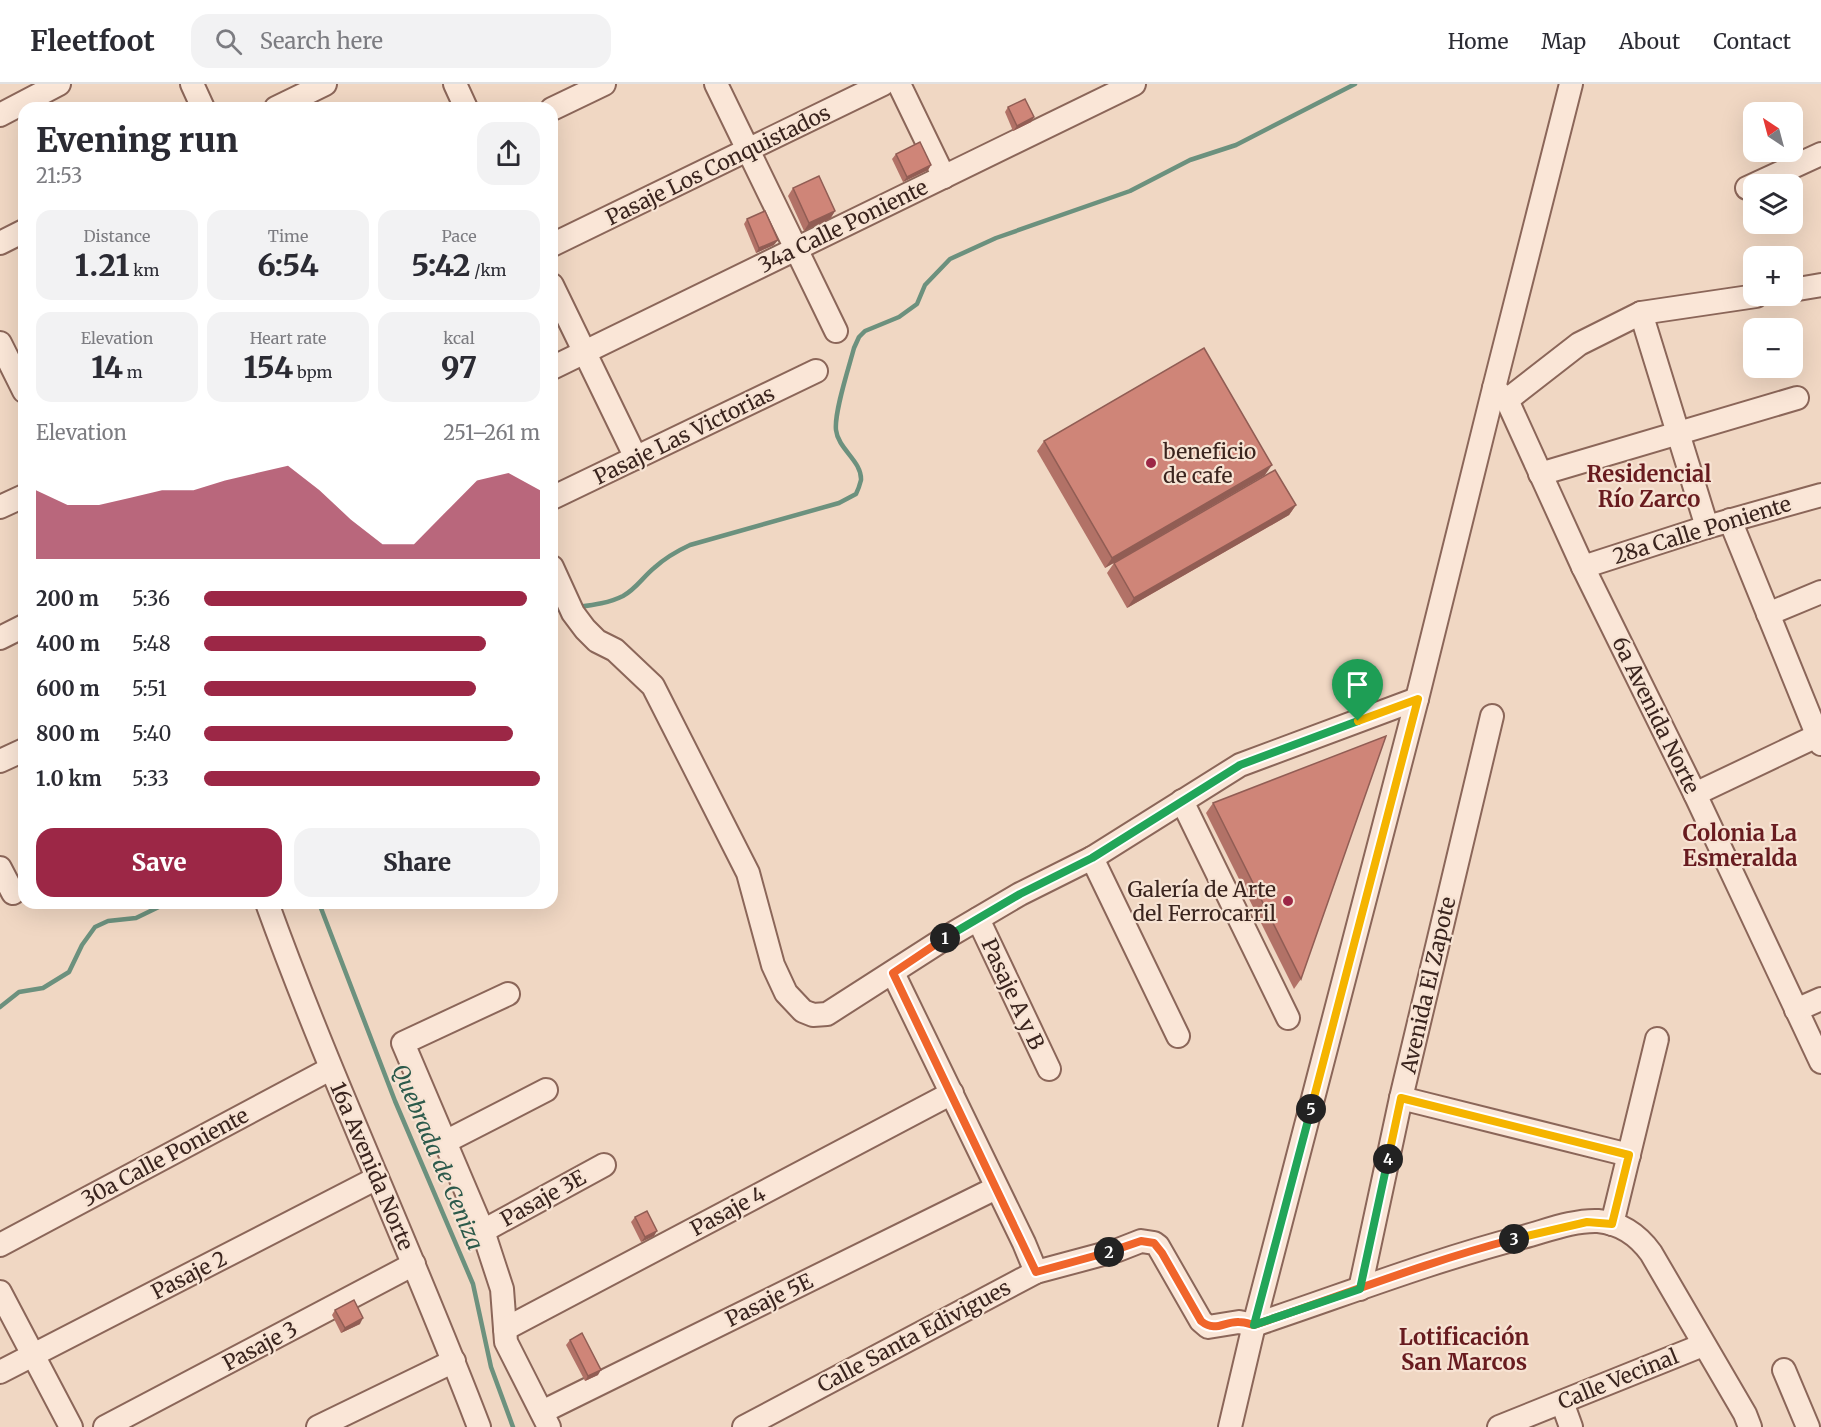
<!DOCTYPE html>
<html lang="en">
<head>
<meta charset="utf-8">
<style>
	body { margin:0; font-family:Merriweather,serif; background:#f2f2f3; color:#2b2b33; height:100vh; display:flex; flex-direction:column; font-size:22px; white-space:nowrap }
	* { box-sizing:border-box; margin:0 }
	p { font-size:20px; color:#7c7c81 }
	.icon { flex:none; width:33px; height:33px; fill:none; stroke:currentColor; stroke-width:2; stroke-linecap:round; stroke-linejoin:round }
	.map { position:relative; flex:1; overflow:hidden }
	.side { position:absolute; left:18px; top:18px; width:540px; height:807px; display:flex; flex-direction:column; background:#fff; border-radius:18px; box-shadow:0 6px 24px #0002 }
	.side>* { flex:none }
	.needle { width:39px; rotate:324deg }
	.tools { position:absolute; left:1743px; top:18px; display:grid; gap:12px }
	.tools a { display:grid; place-items:center; width:60px; height:60px; border-radius:12px; background:#fff; box-shadow:0 6px 24px #0002; font-size:30px }
	.pin { position:absolute; display:grid; place-items:center; width:51px; height:51px; color:#fff; margin:-62px -26px; border-radius:50% 50% 50% 0; rotate:-45deg; box-shadow:0 0 6px #0007 }
	.pin .icon { rotate:45deg }
	.km { position:absolute; width:30px; height:30px; margin:-15px; border-radius:50%; background:#222; color:#fff; font-size:16px; line-height:30px; text-align:center }
	.round { display:grid; place-items:center; flex:none; width:63px; height:63px; border-radius:18px; background:#f2f2f3 }
	.headline { display:flex; align-items:center; justify-content:space-between; height:102px; padding:0 18px }
	h1 { font-size:33px; font-weight:800; line-height:45px }
	.stats { display:grid; grid-template-columns:repeat(3,1fr); gap:9px; height:102px; padding:6px 18px }
	.stats div { display:grid; align-content:center; border-radius:15px; background:#f2f2f3; text-align:center }
	.stats b { font-size:30px; font-weight:800 }
	.stats small { font-size:16px; font-weight:400 }
	.stats p { font-size:16px }
	.chart { height:168px; padding:12px 18px }
	.chart p { display:flex; justify-content:space-between }
	.chart svg { width:100%; height:108px; margin-top:6px; fill:#9c2746; opacity:.7 }
	.button { display:flex; gap:12px; margin-top:auto; padding:12px 18px }
	.button a { flex:1; height:69px; border-radius:18px; background:#9c2746; color:#fff; font-size:24px; font-weight:800; line-height:69px; text-align:center }
	.button a+a { background:#f2f2f3; color:#2b2b33 }
	ul { padding:0 18px; list-style:none; font-size:20px }
	li { display:grid; grid-template-columns:96px 72px 1fr; align-items:center; height:45px }
	li i { height:15px; border-radius:8px; background:#9c2746 }
	header { display:flex; align-items:center; gap:36px; box-sizing:border-box; height:84px; padding:0 30px; background:#fff; border-bottom:2px solid #e1e1e2 }
	header strong { font-size:28px }
	nav { display:flex; gap:33px; margin-inline-start:auto; font-size:21px }
	.search { width:420px; height:54px; background:#f2f2f3; display:flex; align-items:center; gap:15px; box-sizing:border-box; padding:0 21px; border-radius:18px; color:#7c7c81; font-size:22px }
	.map>svg:first-child { display:block }
</style>
</head>
<body>
<header>
<strong>Fleetfoot</strong>
<div class="search"><svg class="icon" aria-label="search" viewBox="0 0 24 24"><circle cx="10" cy="10" r="6"/><path d="M15 15l6 6"/></svg>Search here</div>
<nav><a>Home</a><a>Map</a><a>About</a><a>Contact</a></nav>
</header>
<div class="map">
<svg width="1821" height="1343" viewBox="0 0 1821 1343">
	<rect width="100%" height="100%" fill="#f0d7c3"/>
	<g fill="none" stroke-linecap="round" stroke-linejoin="round">
		<!-- stream -->
		<g stroke="#6c917e" stroke-width="4.5">
			<path d="M 578,523 C 593,521 609,519 623,512 C 636,505 643,493 654,484 C 665,474 677,467 690,461 L 839,419 L 856,410 C 858,406 860,400 861,396 C 862,377 838,365 836,346 C 834,328 849,283 854,264 L 859,253 L 865,247 L 899,233 L 917,220 L 925,201 L 950,175 L 996,154 L 1130,107 L 1190,76 L 1236,61 L 1355,0"/>
			<polyline points="552,528 563,524"/>
			<polyline points="319,819 395,1017 473,1200 491,1283 513,1343"/>
			<polyline points="0,923 19,908 43,904 69,888 82,861 95,843 108,837 136,834 167,819"/>
		</g>
		<defs>
			<g id="minor">
				<polyline points="192,0 203,24"/>
				<polyline points="455,0 466,24"/>
				<polyline points="716,0 836,247"/>
				<polyline points="899,0 944,93"/>
				<polyline points="276,24 325,0"/>
				<polyline points="552,25 604,0"/>
				<polyline points="0,31 59,0"/>
				<polyline points="1747,104 1821,70"/>
				<polyline points="0,159 24,147"/>
				<polyline points="552,161 883,0"/>
				<polyline points="552,201 636,374"/>
				<polyline points="1792,206 1821,201"/>
				<polyline points="1641,229 1707,443"/>
				<polyline points="0,259 24,307"/>
				<polyline points="552,284 1134,0"/>
				<polyline points="1494,304 1507,316 1583,483 1695,710 1821,978"/>
				<polyline points="1507,316 1579,260 1641,229 1756,212"/>
				<polyline points="1540,390 1797,314"/>
				<polyline points="552,414 816,287"/>
				<polyline points="0,423 24,412"/>
				<polyline points="1730,436 1821,660"/>
				<polyline points="552,483 573,529 585,545 597,557 615,566 653,602 748,789 773,881 786,909 803,927 813,931 827,930 947,853 1020,810 1092,774 1240,681 1417,615"/>
				<polyline points="1583,483 1707,443 1821,411"/>
				<polyline points="1768,530 1821,508"/>
				<polyline points="0,554 24,542"/>
				<polyline points="0,677 24,666"/>
				<polyline points="1695,710 1821,650"/>
				<polyline points="1182,717 1288,934"/>
				<polyline points="1092,774 1178,952"/>
				<polyline points="0,784 13,809"/>
				<path d="M 267,819 C 331,996 412,1167 479,1343"/>
				<polyline points="978,835 1049,985"/>
				<polyline points="893,889 1024,1159 1036,1188"/>
				<polyline points="508,910 403,959 483,1147 502,1205 506,1258 549,1343"/>
				<polyline points="1796,926 1821,915"/>
				<polyline points="1401,1014 1629,1071"/>
				<polyline points="445,1058 546,1006"/>
				<polyline points="1612,1140 1657,955"/>
				<polyline points="483,1147 604,1081"/>
				<polyline points="0,1161 330,985"/>
				<polyline points="1360,1205 1401,1014 1492,632"/>
				<polyline points="0,1208 71,1343"/>
				<polyline points="505,1245 952,1009"/>
				<polyline points="1784,1286 1808,1343"/>
				<polyline points="0,1288 377,1094"/>
				<polyline points="1562,1318 1571,1343"/>
				<polyline points="542,1328 996,1104"/>
				<polyline points="105,1343 414,1180"/>
				<polyline points="318,1343 454,1277"/>
				<path d="M 744,1343 L 1036,1188 L 1118,1166 L 1141,1157 L 1154,1159 L 1158,1162 L 1201,1237 L 1208,1243 L 1239,1238 L 1254,1241 C 1344,1211 1431,1177 1523,1153 C 1546,1147 1573,1136 1598,1137 C 1620,1139 1638,1151 1651,1169 L 1745,1330 L 1750,1343"/>
				<polyline points="1230,1343 1254,1241 1417,615 1494,304 1571,0"/>
				<polyline points="1499,1343 1703,1261"/>
			</g>
		</defs>
		<!-- minor casing -->
		<use href="#minor" stroke="#8b6659" stroke-width="26"/>
		<!-- minor -->
		<use href="#minor" stroke="#fae6d7" stroke-width="22"/>
	</g>
	<!-- wall -->
	<g fill="#b27267">
		<polygon points="1008,23 1034,33 1031,38 1013,47 1005,28"/>
		<polygon points="896,70 931,81 928,86 903,98 892,75"/>
		<polygon points="793,104 835,127 830,135 804,147 788,112"/>
		<polygon points="747,135 774,161 756,169 744,140"/>
		<polygon points="1044,357 1265,391 1105,484 1037,367"/>
		<polygon points="1296,421 1289,431 1127,524 1107,489 1114,479"/>
		<polygon points="1213,719 1301,895 1294,905 1206,729"/>
		<polygon points="635,1133 654,1152 641,1158 631,1138"/>
		<polygon points="335,1226 360,1240 341,1249 332,1231"/>
		<polygon points="570,1256 598,1291 585,1297 566,1261"/>
	</g>
	<!-- shaded-wall -->
	<g fill="#915d54">
		<polygon points="1034,33 1031,38 1013,47 1017,42"/>
		<polygon points="931,81 928,86 903,98 907,93"/>
		<polygon points="835,127 830,135 804,147 809,139"/>
		<polygon points="778,156 774,161 756,169 759,164"/>
		<polygon points="1272,381 1265,391 1105,484 1112,474"/>
		<polygon points="1296,421 1289,431 1127,524 1134,514"/>
		<polygon points="657,1147 654,1152 641,1158 645,1153"/>
		<polygon points="363,1234 360,1240 341,1249 345,1244"/>
		<polygon points="601,1286 598,1291 585,1297 588,1292"/>
	</g>
	<!-- building -->
	<g fill="#cf8578" stroke="#915d54" stroke-width="1.5">
		<polygon points="1025,15 1034,33 1017,42 1008,23"/>
		<polygon points="920,58 931,81 907,93 896,70"/>
		<polygon points="819,92 835,127 809,139 793,104"/>
		<polygon points="765,127 778,156 759,164 747,135"/>
		<polygon points="1204,264 1272,381 1112,474 1044,357"/>
		<polygon points="1275,386 1296,421 1134,514 1114,479"/>
		<polygon points="1386,652 1301,895 1213,719"/>
		<polygon points="647,1127 657,1147 645,1153 635,1133"/>
		<polygon points="354,1216 363,1234 345,1244 335,1226"/>
		<polygon points="582,1249 601,1286 588,1292 570,1256"/>
	</g>
	<g fill="none" stroke-linecap="round" stroke-linejoin="round">
		<defs>
			<polyline id="split-1" points="945,854 1020,810 1092,774 1240,681 1358,637"/>
			<polyline id="split-2" points="945,854 893,889 1036,1188 1109,1168"/>
			<path id="split-3" d="M 1109,1168 L 1141,1157 L 1154,1159 L 1162,1169 L 1201,1237 C 1216,1249 1224,1237 1239,1238 C 1244,1238 1250,1240 1254,1241 C 1341,1212 1426,1178 1514,1155"/>
			<polyline id="split-4" points="1388,1075 1401,1014 1629,1071 1612,1140 1587,1138 1514,1155"/>
			<polyline id="split-5" points="1311,1025 1254,1241 1360,1205 1388,1075"/>
			<polyline id="split-6" points="1311,1025 1418,615 1358,637"/>
		</defs>
		<!-- split-1 casing -->
		<use href="#split-1" stroke="#fff" stroke-width="12"/>
		<!-- split-2 casing -->
		<use href="#split-2" stroke="#fff" stroke-width="12"/>
		<!-- split-3 casing -->
		<use href="#split-3" stroke="#fff" stroke-width="12"/>
		<!-- split-4 casing -->
		<use href="#split-4" stroke="#fff" stroke-width="12"/>
		<!-- split-5 casing -->
		<use href="#split-5" stroke="#fff" stroke-width="12"/>
		<!-- split-6 casing -->
		<use href="#split-6" stroke="#fff" stroke-width="12"/>
		<!-- split-1 -->
		<use href="#split-1" stroke="#22a559" stroke-width="8"/>
		<!-- split-2 -->
		<use href="#split-2" stroke="#f0652b" stroke-width="8"/>
		<!-- split-3 -->
		<use href="#split-3" stroke="#f0652b" stroke-width="8"/>
		<!-- split-4 -->
		<use href="#split-4" stroke="#f5b400" stroke-width="8"/>
		<!-- split-5 -->
		<use href="#split-5" stroke="#22a559" stroke-width="8"/>
		<!-- split-6 -->
		<use href="#split-6" stroke="#f5b400" stroke-width="8"/>
	</g>
	<!-- markers -->
	<g fill="#9c2746" stroke="#f7e3d3" stroke-width="2">
		<circle cx="1151" cy="379" r="6"/>
		<circle cx="1288" cy="817" r="6"/>
	</g>
	<g text-anchor="middle" dominant-baseline="central" stroke-width="4.5" stroke-linejoin="round" paint-order="stroke">
		<!-- street labels -->
		<g font-size="21" fill="#3a241e" stroke="#f7e3d3">
			<text transform="translate(718 81) rotate(-26)">Pasaje Los Conquistados</text>
			<text transform="translate(843 142) rotate(-26)">34a Calle Poniente</text>
			<text transform="translate(684 351) rotate(-26)">Pasaje Las Victorias</text>
			<text transform="translate(1702 446) rotate(-17)">28a Calle Poniente</text>
			<text transform="translate(1656 631) rotate(64)">6a Avenida Norte</text>
			<text transform="translate(1428 901) rotate(-77)">Avenida El Zapote</text>
			<text transform="translate(1013 910) rotate(65)">Pasaje A y B</text>
			<text transform="translate(165 1073) rotate(-28)">30a Calle Poniente</text>
			<text transform="translate(372 1082) rotate(67)">16a Avenida Norte</text>
			<text transform="translate(543 1114) rotate(-29)">Pasaje 3E</text>
			<text transform="translate(728 1127) rotate(-28)">Pasaje 4</text>
			<text transform="translate(189 1191) rotate(-27)">Pasaje 2</text>
			<text transform="translate(769 1216) rotate(-26)">Pasaje 5E</text>
			<text transform="translate(914 1252) rotate(-28)">Calle Santa Edivigues</text>
			<text transform="translate(260 1262) rotate(-28)">Pasaje 3</text>
			<text transform="translate(1618 1295) rotate(-22)">Calle Vecinal</text>
		</g>
		<!-- poi labels -->
		<g font-size="21" fill="#3a241e" stroke="#f7e3d3" text-anchor="start">
			<text x="1163" y="367">beneficio<tspan x="1163" dy="24">de cafe</tspan></text>
			<text x="1276" y="805" text-anchor="end">Galería de Arte<tspan x="1276" dy="24">del Ferrocarril</tspan></text>
		</g>
		<!-- neighbourhood labels -->
		<g font-size="22" font-weight="bold" fill="#681b1f" stroke="#f7e3d3">
			<text x="1649" y="390">Residencial<tspan x="1649" dy="25">Río Zarco</tspan></text>
			<text x="1740" y="749">Colonia La<tspan x="1740" dy="25">Esmeralda</tspan></text>
			<text x="1464" y="1253">Lotificación<tspan x="1464" dy="25">San Marcos</tspan></text>
		</g>
		<!-- water labels -->
		<g font-size="22" font-style="italic" fill="#2c5a4b" stroke="#f7e3d3">
			<text transform="translate(438 1073) rotate(67)">Quebrada de Ceniza</text>
		</g>
	</g>
</svg>
<div class="tools">
<a><svg class="needle" viewBox="-14 -14 28 28"><path d="M0-13l5 13h-10z" fill="#e53935"/><path d="M0 13l5-13h-10z" fill="#7c7c81"/></svg></a>
<a><svg class="icon" aria-label="layers" viewBox="0 0 24 24"><path d="M12 4l9 5-9 5-9-5zM3 14l9 5 9-5"/></svg></a>
<a>+</a>
<a>−</a>
</div>
<div class="pin" style="left:1358px;top:637px;background:#1e9e55"><svg class="icon" aria-label="arrive" viewBox="0 0 24 24"><path d="M6 21V4h12l-3 4 3 4H6"/></svg></div>
<b class="km" style="left:945px;top:854px">1</b>
<b class="km" style="left:1109px;top:1168px">2</b>
<b class="km" style="left:1514px;top:1155px">3</b>
<b class="km" style="left:1388px;top:1075px">4</b>
<b class="km" style="left:1311px;top:1025px">5</b>
<section class="side">
<div class="headline"><div><h1>Evening run</h1><p>21:53</p></div><a class="round"><svg class="icon" aria-label="share" viewBox="0 0 24 24"><path d="M12 15V3M7 8l5-5 5 5M5 13v7h14v-7"/></svg></a></div>
<div class="stats">
<div><p>Distance</p><b>1.21<small> km</small></b></div>
<div><p>Time</p><b>6:54</b></div>
<div><p>Pace</p><b>5:42<small> /km</small></b></div>
</div>
<div class="stats">
<div><p>Elevation</p><b>14<small> m</small></b></div>
<div><p>Heart rate</p><b>154<small> bpm</small></b></div>
<div><p>kcal</p><b>97</b></div>
</div>
<div class="chart"><p><span>Elevation</span>251–261 m</p>
<svg viewBox="0 0 160 44" preserveAspectRatio="none"><path d="M0 44V16L10 22L20 22L30 19L40 16L50 16L60 12L70 9L80 6L90 16L100 28L110 38L120 38L130 25L140 12L150 9L160 16V44z"/></svg>
</div>
<ul>
<li><b>200 m</b>5:36<i style="width:96%"></i></li>
<li><b>400 m</b>5:48<i style="width:84%"></i></li>
<li><b>600 m</b>5:51<i style="width:81%"></i></li>
<li><b>800 m</b>5:40<i style="width:92%"></i></li>
<li><b>1.0 km</b>5:33<i style="width:100%"></i></li>
</ul>
<div class="button"><a>Save</a><a>Share</a></div>
</section>
</div>
</body>
</html>
